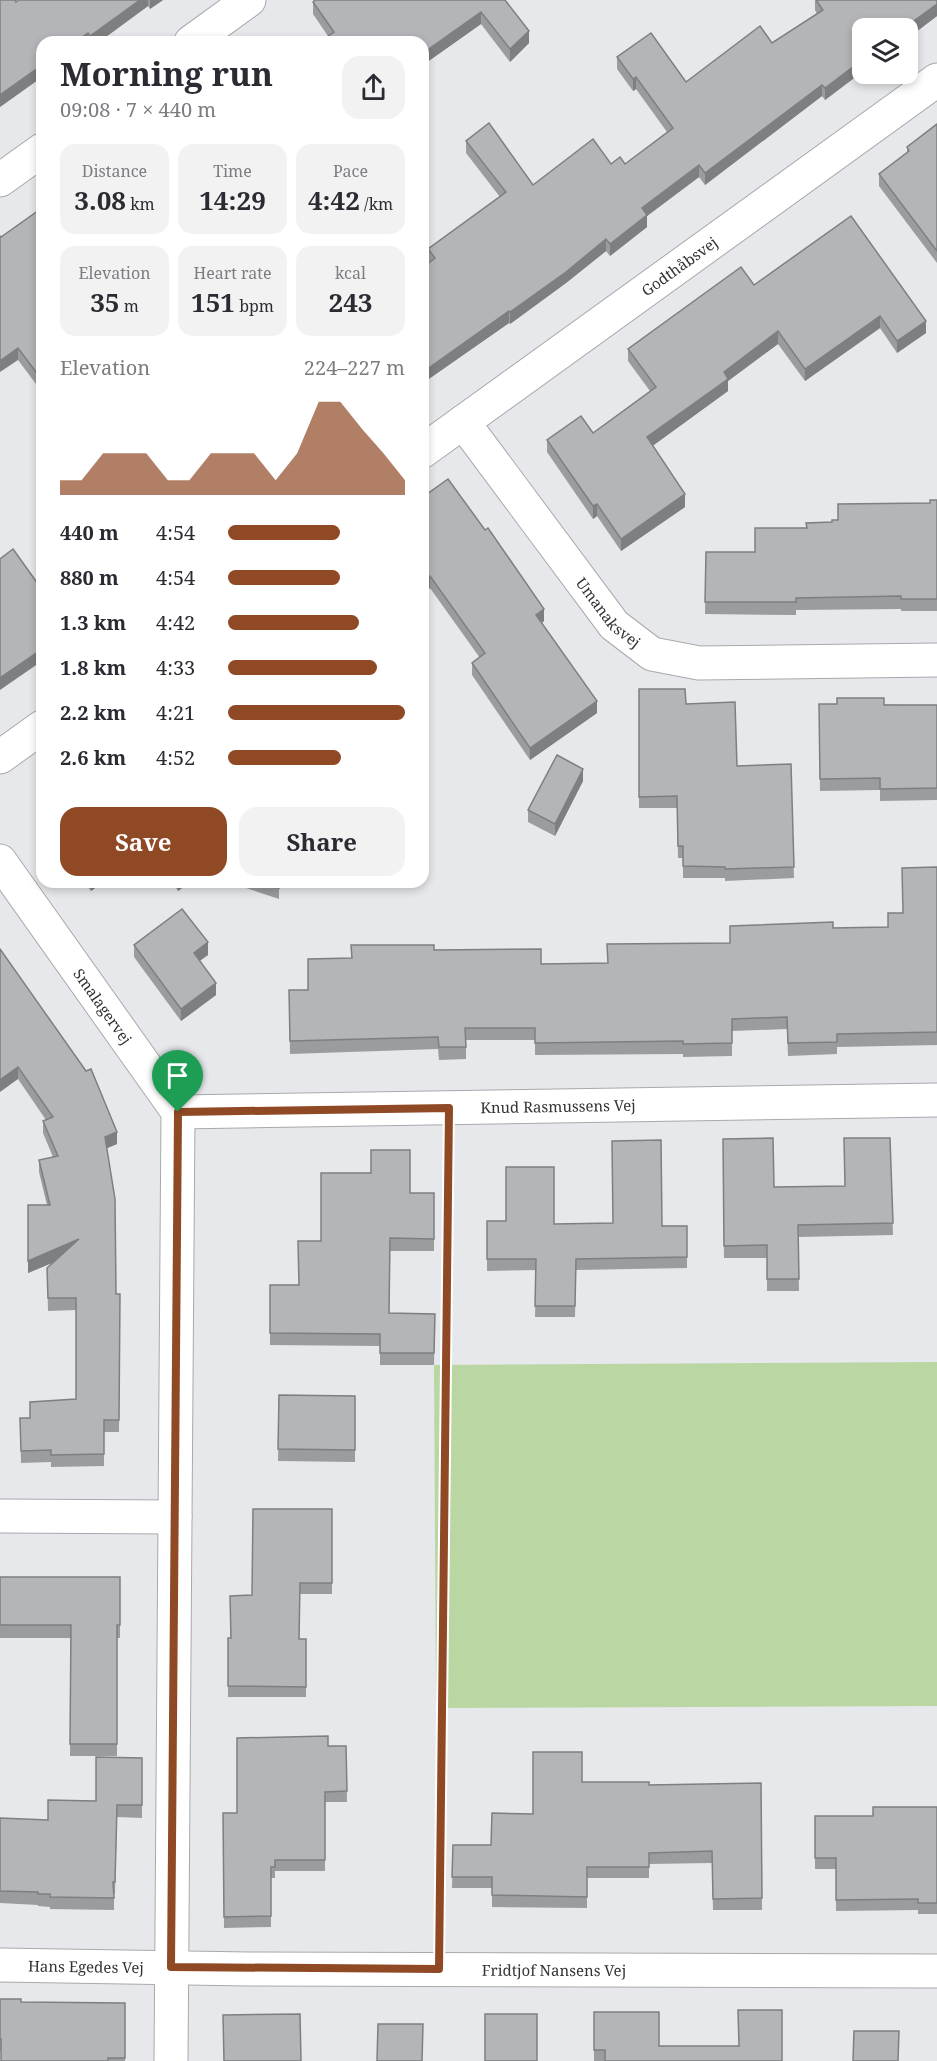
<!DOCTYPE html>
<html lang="en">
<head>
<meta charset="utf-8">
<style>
	body { margin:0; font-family:"Noto Serif",serif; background:#f2f2f3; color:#2b2b33; height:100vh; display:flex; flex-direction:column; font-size:22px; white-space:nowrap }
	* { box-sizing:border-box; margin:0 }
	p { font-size:20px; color:#7c7c81 }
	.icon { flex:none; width:33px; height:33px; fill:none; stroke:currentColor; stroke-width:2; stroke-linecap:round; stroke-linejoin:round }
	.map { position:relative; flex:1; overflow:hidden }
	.drawer { position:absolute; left:36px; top:36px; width:393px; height:852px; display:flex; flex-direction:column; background:#fff; border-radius:18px; box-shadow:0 3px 9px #0003 }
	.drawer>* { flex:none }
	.fabs { position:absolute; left:852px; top:18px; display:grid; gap:12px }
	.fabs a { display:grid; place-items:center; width:66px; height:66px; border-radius:12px; background:#fff; box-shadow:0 3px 9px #0003; font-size:30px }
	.pin { position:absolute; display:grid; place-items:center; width:51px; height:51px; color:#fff; margin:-62px -26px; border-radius:50% 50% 50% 0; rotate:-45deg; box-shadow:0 0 6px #0007 }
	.pin .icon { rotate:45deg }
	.round { display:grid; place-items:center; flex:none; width:63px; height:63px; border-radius:18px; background:#f2f2f3 }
	.overview { display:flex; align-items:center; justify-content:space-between; height:102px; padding:0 24px }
	h1 { font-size:33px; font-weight:700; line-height:45px }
	.stats { display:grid; grid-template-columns:repeat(3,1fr); gap:9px; height:102px; padding:6px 24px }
	.stats div { display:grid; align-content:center; border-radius:15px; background:#f2f2f3; text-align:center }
	.stats b { font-size:26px; font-weight:700 }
	.stats small { font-size:16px; font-weight:400 }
	.stats p { font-size:16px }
	.chart { height:168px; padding:12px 24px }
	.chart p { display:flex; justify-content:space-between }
	.chart svg { width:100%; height:108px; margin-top:6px; fill:#904925; opacity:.7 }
	.cta { display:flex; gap:12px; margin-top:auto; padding:12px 24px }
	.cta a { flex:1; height:69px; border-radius:18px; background:#904925; color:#fff; font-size:24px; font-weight:700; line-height:69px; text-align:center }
	.cta a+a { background:#f2f2f3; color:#2b2b33 }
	ul { padding:0 24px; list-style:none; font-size:20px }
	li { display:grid; grid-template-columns:96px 72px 1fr; align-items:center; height:45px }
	li i { height:15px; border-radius:8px; background:#904925 }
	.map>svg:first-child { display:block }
</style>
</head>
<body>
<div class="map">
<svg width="937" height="2061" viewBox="0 0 937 2061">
	<rect width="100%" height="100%" fill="#e7e8eb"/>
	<!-- green -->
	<polygon fill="#b9d6a3" points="937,1362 937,1706 436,1708 434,1365"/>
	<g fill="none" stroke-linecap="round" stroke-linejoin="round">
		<defs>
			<g id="street">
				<polyline points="191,42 249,0"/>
				<polyline points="0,180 42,150"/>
				<path id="s1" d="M 463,422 L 614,625 L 652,654 L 699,663 L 937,660"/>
				<path id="s2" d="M 423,451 L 937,80"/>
				<polyline points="0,757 42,727"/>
				<path id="s3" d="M 0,861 L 178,1112 L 171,2061"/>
				<path id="s4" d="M 178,1112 L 937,1100"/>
				<polyline points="0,1516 175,1517"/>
				<path id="s5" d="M 0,1965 L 249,1969 L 937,1971"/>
			</g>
		</defs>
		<!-- street casing -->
		<use href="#street" stroke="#a8a9ac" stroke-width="35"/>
		<!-- path -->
		<polyline stroke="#8e8f91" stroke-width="4" stroke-dasharray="3 3" stroke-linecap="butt" points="439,1935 449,1141"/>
		<!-- street -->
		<use href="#street" stroke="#fff" stroke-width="33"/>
	</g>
	<!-- wall -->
	<g fill="#9b9c9e">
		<polygon points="18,0 163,0 150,9 148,6 99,42 42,42 42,77 0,107 16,2"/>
		<polygon points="505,0 529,43 510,62 481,24 423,65 423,42 328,36 313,14 313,2"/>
		<polygon points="815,0 937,0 937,16 908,38 908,28 862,28 862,72 825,100 822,96 705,185 699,177 647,216 647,227 610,256 606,251 566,283 510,324 509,323 423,383 423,267 430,263 428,261 428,249 500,197 466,153 466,141 533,185 611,164 625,164 667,132 636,89 633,91 617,69 617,57 686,82 772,43 817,14 815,10"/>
		<polygon points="937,124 937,263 879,186 879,174 907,153 907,147"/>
		<polygon points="42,208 42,392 18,360 1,237"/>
		<polygon points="851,216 926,333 897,353 880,328 805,381 778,344 728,381 728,391 652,446 685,507 621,551 597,516 593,519 547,452 547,440 593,433 650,391 628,361 628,349 754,285"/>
		<polygon points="423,497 544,621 542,623 597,713 530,760 472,675 472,663 480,658 430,588 423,594"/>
		<polygon points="937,500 937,611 901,611 901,609 796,610 796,615 705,614 706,552 755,552 807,528 838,520 930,503"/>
		<polygon points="639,689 686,704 737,766 791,764 794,878 725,881 725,878 683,878 683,858 678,858 677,808 639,808"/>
		<polygon points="819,704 937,705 937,800 880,801 880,790 820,791"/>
		<polygon points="583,781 555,836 528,822 528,810"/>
		<polygon points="937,867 937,1045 837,1047 837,1054 788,1056 787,1029 732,1031 732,1056 683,1057 683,1054 535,1055 535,1040 466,1040 466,1059 439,1060 438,1049 290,1054 289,990 308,990 351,958 351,945 434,950 541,964 608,963 730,943 833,928 888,927 902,913"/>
		<polygon points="84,882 103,882 91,891"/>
		<polygon points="172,882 190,882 178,891"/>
		<polygon points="228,882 279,882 279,899"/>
		<polygon points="134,945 208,955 199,961 216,995 181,1021 134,957"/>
		<polygon points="0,949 117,1144 107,1148 116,1294 120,1294 119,1432 104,1432 104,1466 51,1467 51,1462 21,1463 20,1418 30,1418 76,1399 76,1310 48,1311 47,1268 53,1262 28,1273 47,1205 39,1172 39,1160 53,1157 43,1133 43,1121 46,1120 18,1079"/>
		<polygon points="890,1138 893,1235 798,1237 799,1291 767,1291 767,1258 724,1258 723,1139 774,1187 844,1186"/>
		<polygon points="410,1193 434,1193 434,1251 390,1251 389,1313 435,1314 434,1365 380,1365 380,1346 270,1345 270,1285 298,1285 321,1241"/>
		<polygon points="487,1221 554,1224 687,1226 687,1268 576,1270 575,1317 535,1317 536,1270 487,1271"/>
		<polygon points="279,1395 355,1396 355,1462 278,1461"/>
		<polygon points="332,1509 332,1594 300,1594 299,1639 306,1639 306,1697 228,1697 228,1638 231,1638 230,1596 252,1595"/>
		<polygon points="0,1577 120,1577 120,1638 117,1638 117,1756 70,1756 71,1638 0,1638"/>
		<polygon points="328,1746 346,1746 347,1802 325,1802 325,1871 275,1871 275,1878 271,1878 271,1927 224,1928 223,1813 237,1813"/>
		<polygon points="142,1758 142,1818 117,1817 115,1894 114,1894 114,1910 50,1909 50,1907 38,1906 38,1905 0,1903 0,1818 48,1820 96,1801"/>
		<polygon points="582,1782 649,1785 761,1783 762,1910 713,1910 712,1863 649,1864 649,1878 587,1878 587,1908 492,1907 492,1888 452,1888 453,1845 491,1845 533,1814"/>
		<polygon points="937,1807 937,1914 918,1914 918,1910 836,1911 836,1869 815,1869 815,1816 873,1816"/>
		<polygon points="0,1999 21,2002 125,2003 125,2061 1,2061 1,2051 0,2051"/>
		<polygon points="594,2012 659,2046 739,2046 782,2061 594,2061"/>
	</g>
	<!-- shaded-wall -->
	<g fill="#7e7f81">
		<polygon points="140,0 148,0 148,6 99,42 90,42 90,36"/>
		<polygon points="150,0 163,0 150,9"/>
		<polygon points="937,4 937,16 908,38 908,28 904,28"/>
		<polygon points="481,12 481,24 423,65 423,53"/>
		<polygon points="529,31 529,43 510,62 510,49"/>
		<polygon points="88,33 88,42 75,42"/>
		<polygon points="862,60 862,72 825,100 825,88"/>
		<polygon points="42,65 42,77 0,107 0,95"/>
		<polygon points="636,77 636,89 633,91 633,79"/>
		<polygon points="822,85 822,96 705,185 705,173"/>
		<polygon points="699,165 699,177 647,216 647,227 610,256 610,244 642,208"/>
		<polygon points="606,239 606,251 566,283 510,324 510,312"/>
		<polygon points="509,311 509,323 423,383 423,372"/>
		<polygon points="880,316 880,328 805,381 805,369"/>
		<polygon points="926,321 926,333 897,353 897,341"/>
		<polygon points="778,331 778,344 728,381 728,391 647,450 647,437 724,372"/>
		<polygon points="18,348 18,360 0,372 0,361"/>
		<polygon points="685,494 685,507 621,551 621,539"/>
		<polygon points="597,504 597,516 593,519 593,506"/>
		<polygon points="430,576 430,588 423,594 423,581"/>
		<polygon points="544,609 544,621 536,627 536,615"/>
		<polygon points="42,649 42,661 0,690 0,678"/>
		<polygon points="597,701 597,713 530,760 530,748"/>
		<polygon points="583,769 583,781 555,836 555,824"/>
		<polygon points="91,882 103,882 91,891"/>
		<polygon points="178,882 190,882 178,891"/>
		<polygon points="208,942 208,955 194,965 194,953"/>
		<polygon points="216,983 216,995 181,1021 181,1009"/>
		<polygon points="18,1067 18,1079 0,1092 0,1080"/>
		<polygon points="117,1132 117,1144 105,1149 105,1137"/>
		<polygon points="79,1239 79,1252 28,1273 28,1261"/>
	</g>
	<!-- building -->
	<g fill="#b4b5b8" stroke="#7e7f81" stroke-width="1.5">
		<polygon points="0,0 15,0 16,2 18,0 140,0 90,36 88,33 75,42 42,42 42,65 0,95"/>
		<polygon points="315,0 505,0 529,31 510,49 481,12 423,53 423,42 320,42 334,32 313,2"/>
		<polygon points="816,0 937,0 937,4 904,28 862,28 862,60 825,88 822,85 705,173 699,165 642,208 647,215 610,244 606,239 566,272 510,312 509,311 423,372 423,267 435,258 428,249 506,192 466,141 489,123 533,185 593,139 611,164 620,157 625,164 673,128 636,77 633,79 617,57 651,33 686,82 760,26 772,43 823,10"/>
		<polygon points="937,124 937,251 879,174 909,151 907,147"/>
		<polygon points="42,208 42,380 18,348 0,361 0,236 1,237"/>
		<polygon points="851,216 926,321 897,341 880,316 805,369 778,331 724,372 728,379 647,437 685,494 621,539 597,504 593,506 547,440 581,416 593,433 656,387 628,349 741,267 754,285"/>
		<polygon points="448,479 485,530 488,528 544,609 536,615 597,701 530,748 472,663 485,653 430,576 423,581 423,497"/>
		<polygon points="930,500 937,500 937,599 901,599 901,596 796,598 796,602 705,602 706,552 755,552 755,528 807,528 806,523 832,522 832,520 838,520 838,504 930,503"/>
		<polygon points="13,549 38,584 42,582 42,649 0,678 0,559"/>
		<polygon points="639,689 685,689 686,704 735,702 737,766 791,764 794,867 725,869 725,867 683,866 683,846 678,846 677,796 639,797"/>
		<polygon points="837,698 884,698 884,705 937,705 937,788 880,789 880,778 820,779 819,704 837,704"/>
		<polygon points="557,755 583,769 555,824 528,810"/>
		<polygon points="937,867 937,1032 837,1034 837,1042 788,1043 787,1017 732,1019 732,1043 683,1044 683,1041 535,1043 535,1028 465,1028 466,1047 439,1047 438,1037 290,1041 289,990 308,990 308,959 352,958 351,945 434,945 434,950 541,949 541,964 608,963 607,944 730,943 730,926 833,922 833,928 888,927 888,913 903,913 902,868"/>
		<polygon points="262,882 279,882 279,888"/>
		<polygon points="182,909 208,942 194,953 216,983 181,1009 134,945"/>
		<polygon points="0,949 86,1071 91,1069 117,1132 105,1137 115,1199 116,1294 120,1294 119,1420 104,1420 104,1454 51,1455 51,1450 21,1451 20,1418 30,1418 30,1402 76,1399 76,1298 48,1298 47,1268 79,1239 28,1261 28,1205 50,1205 39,1160 58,1156 43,1121 53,1117 18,1067 0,1080"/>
		<polygon points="773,1138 774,1187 845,1186 844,1138 890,1138 893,1223 798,1225 799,1279 767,1279 767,1245 724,1246 723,1139"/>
		<polygon points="661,1140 662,1226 687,1226 687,1257 576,1259 575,1306 535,1306 536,1259 487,1259 487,1221 506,1221 506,1167 554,1167 554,1224 613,1223 612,1141"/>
		<polygon points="371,1150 410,1150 410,1193 434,1193 434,1239 390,1238 389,1313 435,1314 434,1353 380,1353 380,1334 270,1333 270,1285 299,1285 298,1241 321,1241 321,1173 371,1173"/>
		<polygon points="279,1395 355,1396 355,1450 278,1449"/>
		<polygon points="253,1509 332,1509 332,1583 300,1583 299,1639 306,1639 306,1687 228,1686 228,1638 231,1638 230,1596 252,1595"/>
		<polygon points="0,1577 120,1577 120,1625 117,1625 117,1744 70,1744 71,1625 0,1625"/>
		<polygon points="328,1736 328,1746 346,1746 347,1791 325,1792 325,1860 275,1860 275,1867 271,1867 271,1916 224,1917 223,1813 237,1813 237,1738"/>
		<polygon points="533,1752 582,1752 582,1782 649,1782 649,1785 761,1783 762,1898 713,1899 712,1851 649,1853 649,1867 587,1867 587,1897 492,1895 492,1877 452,1877 453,1845 491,1845 492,1813 533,1814"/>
		<polygon points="96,1757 142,1758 142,1805 117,1805 115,1882 113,1882 114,1898 50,1897 50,1894 38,1894 38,1892 0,1891 0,1818 48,1820 48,1800 96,1801"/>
		<polygon points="873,1807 937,1807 937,1903 918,1903 918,1899 836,1900 836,1858 815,1858 815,1816 873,1816"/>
		<polygon points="0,1999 21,1999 21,2002 125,2003 125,2058 108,2058 108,2061 1,2061 1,2039 0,2039"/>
		<polygon points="738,2010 782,2010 782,2061 605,2061 605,2050 594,2050 594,2012 659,2012 659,2046 739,2046"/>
		<polygon points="300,2014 301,2061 224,2061 223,2015"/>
		<rect x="485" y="2014" width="52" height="47"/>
		<polygon points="378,2024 423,2024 422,2061 377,2061"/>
		<polygon points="854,2031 899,2031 898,2061 853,2061"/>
	</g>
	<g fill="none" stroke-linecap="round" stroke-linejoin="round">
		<defs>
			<polygon id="route" points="449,1108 439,1969 171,1967 178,1112"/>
		</defs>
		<!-- route casing -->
		<use href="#route" stroke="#fff" stroke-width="12"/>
		<!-- route -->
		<use href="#route" stroke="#904925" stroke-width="8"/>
	</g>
	<g text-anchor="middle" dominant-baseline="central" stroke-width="5" stroke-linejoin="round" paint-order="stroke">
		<!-- street labels -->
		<g font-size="15" fill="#323334" stroke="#f4f5f8">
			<text stroke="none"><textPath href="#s2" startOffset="316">Godthåbsvej</textPath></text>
			<text stroke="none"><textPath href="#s1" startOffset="240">Umanaksvej</textPath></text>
			<text stroke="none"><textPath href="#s3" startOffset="178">Smalagervej</textPath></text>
			<text stroke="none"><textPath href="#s4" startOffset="380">Knud Rasmussens Vej</textPath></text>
			<text stroke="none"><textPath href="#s5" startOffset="86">Hans Egedes Vej</textPath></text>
			<text stroke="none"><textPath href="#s5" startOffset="554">Fridtjof Nansens Vej</textPath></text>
		</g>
	</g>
</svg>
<div class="fabs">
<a><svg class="icon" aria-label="layers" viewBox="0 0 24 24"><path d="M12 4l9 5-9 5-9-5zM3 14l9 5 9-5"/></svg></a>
</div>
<div class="pin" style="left:178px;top:1112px;background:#1e9e55"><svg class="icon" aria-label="arrive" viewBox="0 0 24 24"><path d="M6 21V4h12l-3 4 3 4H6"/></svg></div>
<section class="drawer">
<div class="overview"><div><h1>Morning run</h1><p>09:08 · 7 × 440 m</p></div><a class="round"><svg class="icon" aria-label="share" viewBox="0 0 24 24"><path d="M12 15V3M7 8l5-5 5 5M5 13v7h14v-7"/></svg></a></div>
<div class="stats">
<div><p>Distance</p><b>3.08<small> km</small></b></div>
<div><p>Time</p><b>14:29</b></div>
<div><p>Pace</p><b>4:42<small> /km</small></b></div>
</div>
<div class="stats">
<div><p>Elevation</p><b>35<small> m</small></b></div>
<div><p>Heart rate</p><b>151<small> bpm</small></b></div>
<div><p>kcal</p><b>243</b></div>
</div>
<div class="chart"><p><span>Elevation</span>224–227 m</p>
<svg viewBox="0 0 160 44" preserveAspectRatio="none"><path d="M0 44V38L10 38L20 27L30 27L40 27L50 38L60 38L70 27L80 27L90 27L100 38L110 27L120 6L130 6L140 17L150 27L160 38V44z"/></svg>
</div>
<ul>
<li><b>440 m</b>4:54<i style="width:63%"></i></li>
<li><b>880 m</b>4:54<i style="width:63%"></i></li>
<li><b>1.3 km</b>4:42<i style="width:74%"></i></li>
<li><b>1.8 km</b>4:33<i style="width:84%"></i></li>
<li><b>2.2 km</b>4:21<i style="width:100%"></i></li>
<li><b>2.6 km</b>4:52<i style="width:64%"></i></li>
</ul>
<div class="cta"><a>Save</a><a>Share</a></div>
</section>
</div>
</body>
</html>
